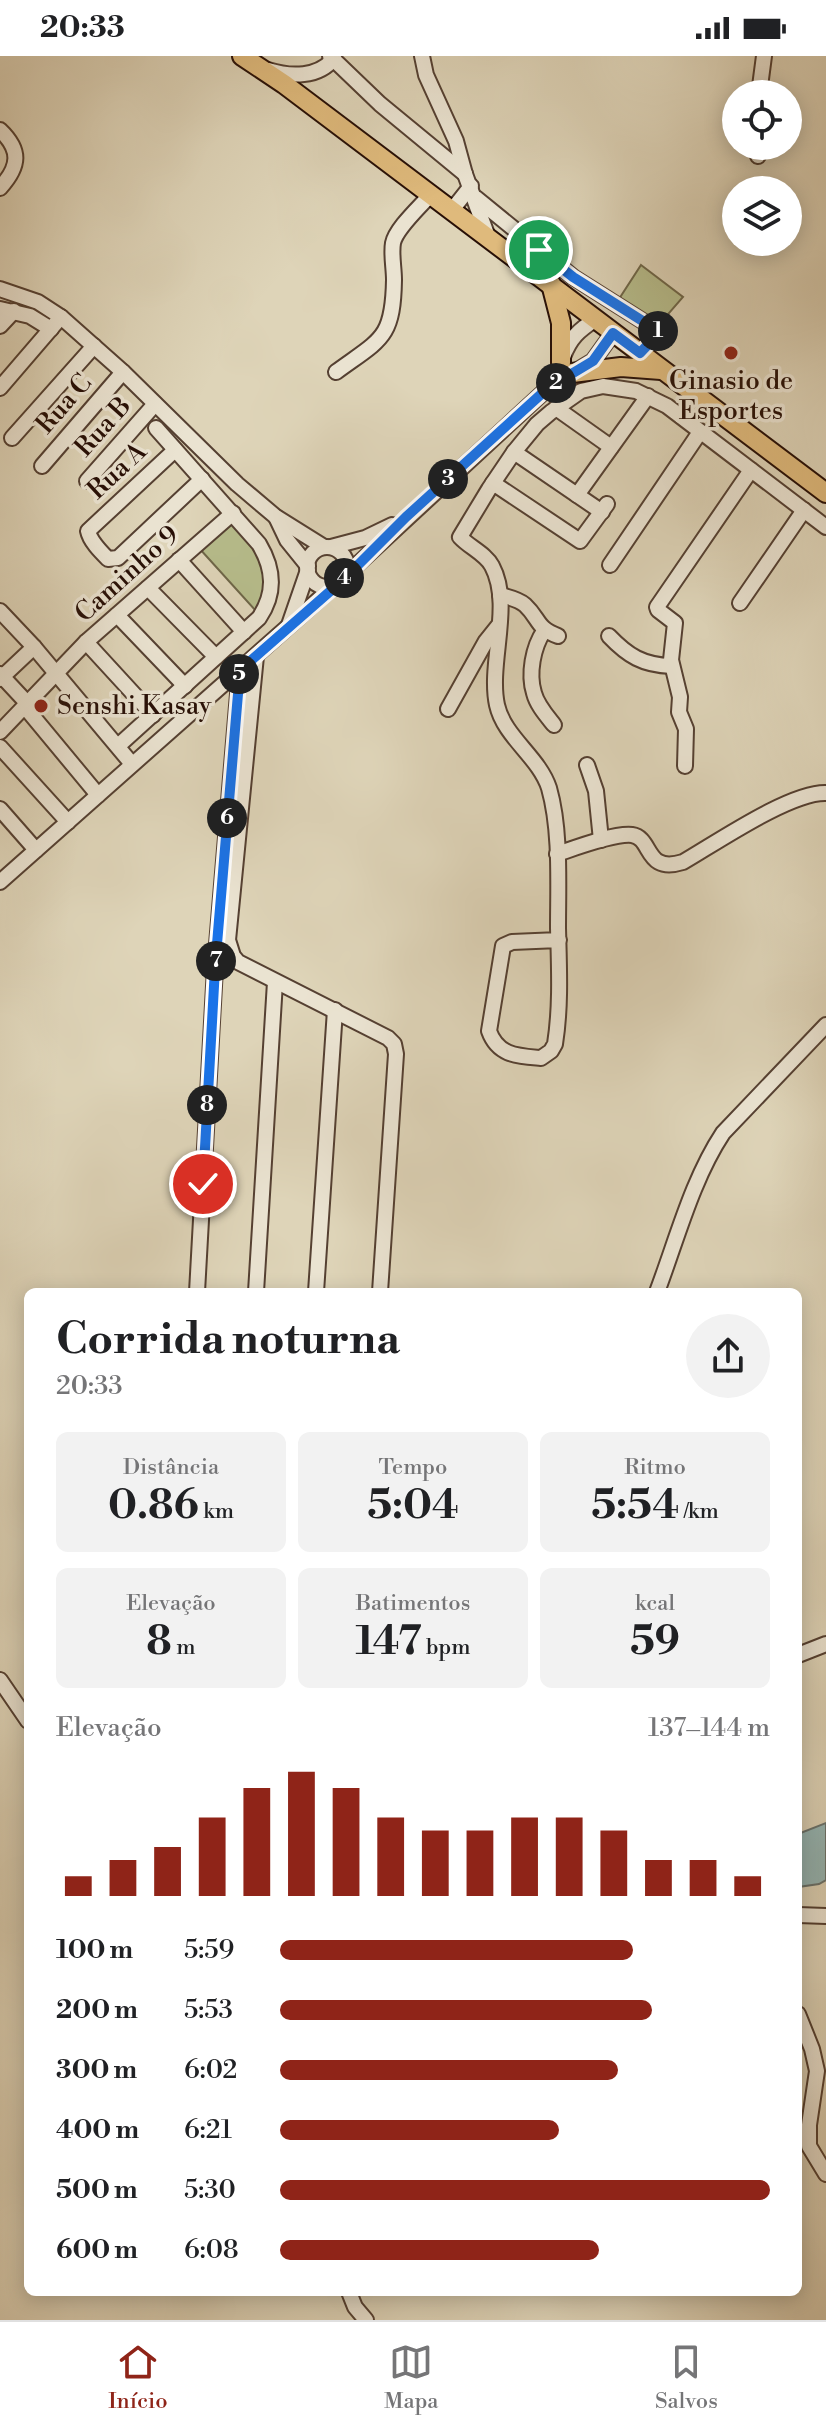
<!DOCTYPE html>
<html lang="pt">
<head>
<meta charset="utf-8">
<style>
	body { margin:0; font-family:"Libre Bodoni",serif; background:#f2f2f2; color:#202124; height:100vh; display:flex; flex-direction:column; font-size:30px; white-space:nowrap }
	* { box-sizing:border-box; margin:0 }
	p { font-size:26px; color:#757577 }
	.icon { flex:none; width:44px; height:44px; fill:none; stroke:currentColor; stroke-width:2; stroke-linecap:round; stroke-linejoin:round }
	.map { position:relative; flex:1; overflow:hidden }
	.side { position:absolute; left:24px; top:1232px; width:778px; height:1008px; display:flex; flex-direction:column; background:#fff; border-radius:12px; box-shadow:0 4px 20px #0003 }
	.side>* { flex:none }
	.buttons { position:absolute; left:722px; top:24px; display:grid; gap:16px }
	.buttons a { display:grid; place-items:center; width:80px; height:80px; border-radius:50%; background:#fff; box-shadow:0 4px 20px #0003; font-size:40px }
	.pin { position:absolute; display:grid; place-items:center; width:68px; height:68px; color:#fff; margin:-34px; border:4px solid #fff; border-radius:50%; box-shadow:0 2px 8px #0007 }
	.km { position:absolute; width:40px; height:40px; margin:-20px; border-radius:50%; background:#222; color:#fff; font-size:22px; line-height:40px; text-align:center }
	.round { display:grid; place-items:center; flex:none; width:84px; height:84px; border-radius:42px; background:#f2f2f2 }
	.head { display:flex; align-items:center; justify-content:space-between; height:136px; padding:0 32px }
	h1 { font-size:44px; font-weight:700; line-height:60px }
	.stats { display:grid; grid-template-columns:repeat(3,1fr); gap:12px; height:136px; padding:8px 32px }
	.stats div { display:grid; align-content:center; border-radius:12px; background:#f2f2f2; text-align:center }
	.stats b { font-size:40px; font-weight:700 }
	.stats small { font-size:22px; font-weight:400 }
	.stats p { font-size:22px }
	.chart { height:224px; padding:16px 32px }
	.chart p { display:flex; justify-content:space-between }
	.chart svg { width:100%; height:144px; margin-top:8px; stroke:#8f2418; stroke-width:6 }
	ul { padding:0 32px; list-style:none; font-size:26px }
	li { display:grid; grid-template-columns:128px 96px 1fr; align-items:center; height:60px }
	li i { height:20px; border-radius:10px; background:#8f2418 }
	.status { display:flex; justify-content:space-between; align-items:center; height:56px; padding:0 40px; background:#fff; direction:ltr }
	.status svg { height:22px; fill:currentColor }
	.menu { display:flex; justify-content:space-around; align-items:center; height:112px; border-top:2px solid #e0e0e0; background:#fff; font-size:22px; color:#757577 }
	.menu a { display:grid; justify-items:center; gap:4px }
	.menu .selected { color:#8f2418 }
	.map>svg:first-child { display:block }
</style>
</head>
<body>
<div class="status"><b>20:33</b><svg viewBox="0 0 49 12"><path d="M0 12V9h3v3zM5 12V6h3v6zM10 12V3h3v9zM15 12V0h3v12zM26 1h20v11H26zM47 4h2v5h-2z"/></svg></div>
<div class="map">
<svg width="826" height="2264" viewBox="0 0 826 2264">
	<rect width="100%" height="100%" fill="#ded4b8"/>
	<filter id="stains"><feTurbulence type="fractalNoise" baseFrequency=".0025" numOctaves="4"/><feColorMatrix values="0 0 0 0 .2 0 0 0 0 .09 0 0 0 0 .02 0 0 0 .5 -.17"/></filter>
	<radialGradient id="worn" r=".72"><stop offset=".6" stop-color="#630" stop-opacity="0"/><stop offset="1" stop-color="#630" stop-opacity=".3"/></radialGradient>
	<!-- green -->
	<g fill="#b6bc8b" stroke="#6e6648" stroke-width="2">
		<polygon points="641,209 683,241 657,271 619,243"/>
		<polygon points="232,462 261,495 266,538 256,555 199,492"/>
	</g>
	<!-- water -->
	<polygon fill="#95b7b6" stroke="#697470" stroke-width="2" points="826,1767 826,1824 819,1828 798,1831 798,1778"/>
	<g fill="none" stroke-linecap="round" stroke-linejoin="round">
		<defs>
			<g id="minor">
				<polyline points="330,0 380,48 465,118"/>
				<polyline points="422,0 426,19 456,85 465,118 488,181"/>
				<path d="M 268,14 C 290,21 319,22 334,2"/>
				<polyline points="759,38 764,0"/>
				<path d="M 0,74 C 21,94 20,110 0,132"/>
				<polyline points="758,100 759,90"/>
				<polyline points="476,142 573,221 660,276 640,297"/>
				<polyline points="452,154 471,130"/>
				<polyline points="0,233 38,246 61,261 123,316 237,428 276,461 324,491"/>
				<polyline points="0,253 30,260 51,273"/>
				<polyline points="0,270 14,255"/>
				<path d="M 563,301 C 570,282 579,274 596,263"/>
				<path d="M 336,316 C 381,283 393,283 394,224 C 394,212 391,198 393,187 C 396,172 421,150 431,138"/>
				<polyline points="0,332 61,261"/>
				<polyline points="556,352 611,391"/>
				<polyline points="12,382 94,290"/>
				<path d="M 175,394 L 88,475 C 90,485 100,495 108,503 L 118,502 L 202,423"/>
				<polyline points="514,396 602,456"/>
				<polyline points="42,410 123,316"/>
				<polyline points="87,425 155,348"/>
				<polyline points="493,427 580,485 607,448"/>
				<polyline points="577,439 648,340"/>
				<polyline points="276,461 287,484 308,510"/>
				<polyline points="331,491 365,482 392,469"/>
				<circle cx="327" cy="511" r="20"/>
				<polyline points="179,504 244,576"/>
				<polyline points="610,509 700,376"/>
				<polyline points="346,519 548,332 593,305 613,277"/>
				<polyline points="148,532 216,601"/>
				<path d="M 500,539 C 508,541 518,543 525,549 C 540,563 536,572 558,580"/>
				<polyline points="740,547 804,454"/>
				<polyline points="0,555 34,591 132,708"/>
				<polyline points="117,559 185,630"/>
				<polyline points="289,569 308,514"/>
				<path d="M 544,575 C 533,591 528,618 534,637 C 537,649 546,659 554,669"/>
				<path d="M 609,580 C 628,600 643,609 671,610"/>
				<polyline points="86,586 153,659"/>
				<polyline points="256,600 228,884 233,900 238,906 388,982 394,988 396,998 380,1236"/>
				<polyline points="0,618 28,648"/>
				<polyline points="0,623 34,591"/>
				<polyline points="25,651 98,739"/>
				<polyline points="448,653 486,585 498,570"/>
				<polyline points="0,676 86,586 233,457"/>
				<path d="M 118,690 L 259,562 C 276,537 274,513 259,488 L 156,372"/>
				<polyline points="0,691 68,766"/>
				<polyline points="587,709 596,735 601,784"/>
				<polyline points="685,710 686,673 679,656 680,641 671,604 675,567 658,554 657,551 751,414"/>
				<polyline points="0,753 36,794"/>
				<path d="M 557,798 C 575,792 614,777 632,779 C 653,782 644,818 683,806 C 716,787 790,736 826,737"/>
				<polyline points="0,826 334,530"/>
				<path d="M 559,884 L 512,886 L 503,890 L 489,975 C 498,1000 518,1000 541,1002 L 551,995 L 555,988 C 561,950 559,911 558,872 C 558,828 561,774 549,732 C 539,701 504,681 497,649 C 488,607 513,549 492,510 C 486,498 469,491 460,481 L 489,433 L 514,396 L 537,368 L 551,356 L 581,335 L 603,330 L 636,335 L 667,350 L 826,471"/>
				<polyline points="197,1236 215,912 240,614"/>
				<polyline points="256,1236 275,926"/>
				<polyline points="316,1236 335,954"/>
				<path d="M 657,1236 C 677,1183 692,1124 723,1077 L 826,969"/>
				<polyline points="798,1599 826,1588"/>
				<polyline points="0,1624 28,1665"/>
				<polyline points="798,1859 826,1860"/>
				<polyline points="798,1958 812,1993 817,2015 809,2069 809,2090 826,2118"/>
				<polyline points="349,2236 355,2251 366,2264"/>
			</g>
			<g id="major">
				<polyline points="242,0 284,28 826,437"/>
				<polyline points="551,228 561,267 561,307"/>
				<polyline points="572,317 621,311 661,314"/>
			</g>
		</defs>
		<!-- minor casing -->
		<use href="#minor" stroke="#554032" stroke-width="18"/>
		<!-- major casing -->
		<use href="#major" stroke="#270f06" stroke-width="22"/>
		<!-- minor -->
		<use href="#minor" stroke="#eae3d1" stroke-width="14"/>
		<!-- major -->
		<use href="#major" stroke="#dfba7c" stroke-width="18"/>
	</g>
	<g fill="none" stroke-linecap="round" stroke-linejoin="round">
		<defs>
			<polyline id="route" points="203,1128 215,912 240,614 343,524 406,461 548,332 593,305 613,277 640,297 660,276 573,221 539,194"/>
		</defs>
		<!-- route casing -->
		<use href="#route" stroke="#fff" stroke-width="16"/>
		<!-- route -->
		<use href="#route" stroke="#1a73e8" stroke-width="10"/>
	</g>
	<!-- markers -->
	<g fill="#8f2418" stroke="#eae3d1" stroke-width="3">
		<circle cx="731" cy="297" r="8"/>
		<circle cx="41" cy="650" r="8"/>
	</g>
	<g text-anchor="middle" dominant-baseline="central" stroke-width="7" stroke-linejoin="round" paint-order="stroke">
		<!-- poi labels -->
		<g font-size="26" fill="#270f06" stroke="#eae3d1">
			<text x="731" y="325">Ginasio de<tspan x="731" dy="30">Esportes</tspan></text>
			<text x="57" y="650" text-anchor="start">Senshi Kasay</text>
		</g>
		<!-- street labels -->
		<g font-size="26" fill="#270f06" stroke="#eae3d1">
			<text transform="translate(64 348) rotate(-49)">Rua C</text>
			<text transform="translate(103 371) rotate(-48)">Rua B</text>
			<text transform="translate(117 415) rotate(-43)">Rua A</text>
			<text transform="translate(127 518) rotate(-42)">Caminho 9</text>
		</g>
	</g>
	<rect width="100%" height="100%" filter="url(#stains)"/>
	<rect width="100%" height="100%" fill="url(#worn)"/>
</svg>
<div class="buttons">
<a><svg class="icon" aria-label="locate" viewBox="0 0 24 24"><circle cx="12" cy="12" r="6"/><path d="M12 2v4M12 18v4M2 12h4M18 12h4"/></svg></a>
<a><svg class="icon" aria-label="layers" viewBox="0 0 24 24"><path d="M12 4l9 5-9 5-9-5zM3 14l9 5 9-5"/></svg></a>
</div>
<div class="pin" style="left:539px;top:194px;background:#1e9e55"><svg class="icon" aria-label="arrive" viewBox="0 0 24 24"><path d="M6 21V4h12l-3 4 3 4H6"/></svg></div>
<div class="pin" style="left:203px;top:1128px;background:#d93025"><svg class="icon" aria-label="check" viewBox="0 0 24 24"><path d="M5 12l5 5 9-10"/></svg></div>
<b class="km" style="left:658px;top:275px">1</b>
<b class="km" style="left:556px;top:327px">2</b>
<b class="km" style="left:448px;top:423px">3</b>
<b class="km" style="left:344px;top:522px">4</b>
<b class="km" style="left:239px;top:618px">5</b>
<b class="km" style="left:227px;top:762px">6</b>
<b class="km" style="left:216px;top:905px">7</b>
<b class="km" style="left:207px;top:1049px">8</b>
<section class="side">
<div class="head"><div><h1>Corrida noturna</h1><p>20:33</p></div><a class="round"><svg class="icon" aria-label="share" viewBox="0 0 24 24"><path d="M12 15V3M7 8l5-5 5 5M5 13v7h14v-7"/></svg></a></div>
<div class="stats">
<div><p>Distância</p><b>0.86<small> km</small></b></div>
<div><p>Tempo</p><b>5:04</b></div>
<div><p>Ritmo</p><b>5:54<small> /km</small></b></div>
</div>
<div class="stats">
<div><p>Elevação</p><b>8<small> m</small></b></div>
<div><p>Batimentos</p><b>147<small> bpm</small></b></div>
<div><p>kcal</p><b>59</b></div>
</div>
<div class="chart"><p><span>Elevação</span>137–144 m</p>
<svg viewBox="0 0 160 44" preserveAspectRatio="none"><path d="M5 44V38M15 44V33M25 44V29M35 44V20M45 44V11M55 44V6M65 44V11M75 44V20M85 44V24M95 44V24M105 44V20M115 44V20M125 44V24M135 44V33M145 44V33M155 44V38"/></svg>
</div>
<ul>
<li><b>100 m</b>5:59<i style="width:72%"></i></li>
<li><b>200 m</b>5:53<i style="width:76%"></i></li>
<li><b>300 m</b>6:02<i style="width:69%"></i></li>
<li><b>400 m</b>6:21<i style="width:57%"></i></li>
<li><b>500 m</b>5:30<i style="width:100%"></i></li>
<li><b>600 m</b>6:08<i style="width:65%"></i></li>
</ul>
</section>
</div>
<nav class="menu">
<a class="selected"><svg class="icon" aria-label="home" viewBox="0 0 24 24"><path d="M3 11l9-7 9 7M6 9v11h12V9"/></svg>Início</a>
<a><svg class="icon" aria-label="map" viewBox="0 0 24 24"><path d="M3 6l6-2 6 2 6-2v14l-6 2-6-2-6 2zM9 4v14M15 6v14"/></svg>Mapa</a>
<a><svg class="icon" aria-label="saved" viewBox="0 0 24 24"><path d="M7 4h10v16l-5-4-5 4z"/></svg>Salvos</a>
</nav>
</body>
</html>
